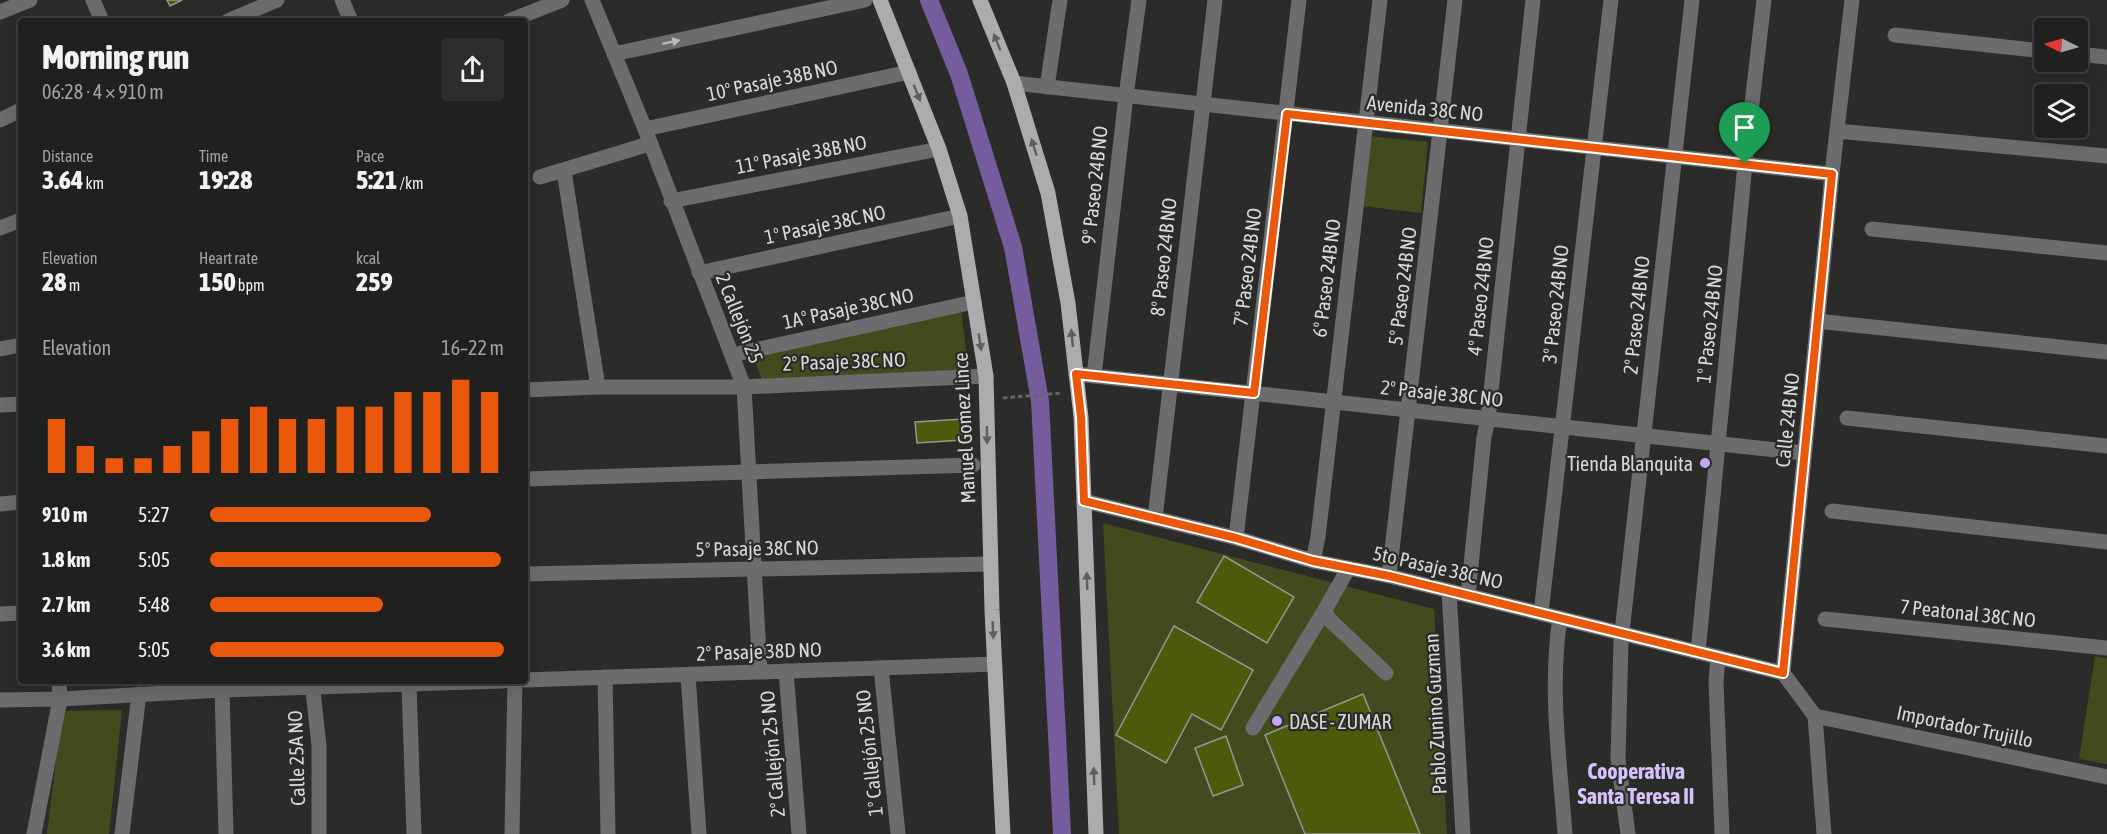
<!DOCTYPE html>
<html lang="en">
<head>
<meta charset="utf-8">
<style>
	body { margin:0; font-family:"Asap Condensed",sans-serif; background:#2d2d2c; color:#f1f3f6; height:100vh; display:flex; flex-direction:column; font-size:22px; white-space:nowrap }
	* { box-sizing:border-box; margin:0 }
	p { font-size:20px; color:#a2a3a4 }
	.icon { flex:none; width:33px; height:33px; fill:none; stroke:currentColor; stroke-width:2; stroke-linecap:round; stroke-linejoin:round }
	.map { position:relative; flex:1; overflow:hidden }
	.sheet { position:absolute; left:18px; top:18px; width:510px; height:666px; display:flex; flex-direction:column; background:#20201f; border-radius:6px; box-shadow:0 6px 24px #0002,0 0 0 2px #3d3e3d }
	.sheet>* { flex:none }
	.needle { width:39px; rotate:275deg }
	.controls { position:absolute; left:2034px; top:18px; display:grid; gap:12px }
	.controls a { display:grid; place-items:center; width:54px; height:54px; border-radius:6px; background:#20201f; box-shadow:0 6px 24px #0002,0 0 0 2px #3d3e3d; font-size:30px }
	.pin { position:absolute; display:grid; place-items:center; width:51px; height:51px; color:#fff; margin:-62px -26px; border-radius:50% 50% 50% 0; rotate:-45deg; box-shadow:0 0 6px #0007 }
	.pin .icon { rotate:45deg }
	.round { display:grid; place-items:center; flex:none; width:63px; height:63px; border-radius:6px; background:#2d2d2c }
	.headline { display:flex; align-items:center; justify-content:space-between; height:102px; padding:0 24px }
	h1 { font-size:33px; font-weight:800; line-height:45px }
	.metrics { display:grid; grid-template-columns:repeat(3,1fr); gap:9px; height:102px; padding:6px 24px }
	.metrics div { display:grid; align-content:center }
	.metrics b { font-size:26px; font-weight:800 }
	.metrics small { font-size:16px; font-weight:400 }
	.metrics p { font-size:16px }
	.chart { height:168px; padding:12px 24px }
	.chart p { display:flex; justify-content:space-between }
	.chart svg { width:100%; height:108px; margin-top:6px; stroke:#ea580c; stroke-width:6 }
	ul { padding:0 24px; list-style:none; font-size:20px }
	li { display:grid; grid-template-columns:96px 72px 1fr; align-items:center; height:45px }
	li i { height:15px; border-radius:8px; background:#ea580c }
	.map>svg:first-child { display:block }
</style>
</head>
<body>
<div class="map">
<svg width="2107" height="834" viewBox="0 0 2107 834">
	<rect width="100%" height="100%" fill="#2b2b29"/>
	<!-- green -->
	<g fill="#404c1e">
		<polygon points="1369,136 1428,142 1421,213 1362,206"/>
		<polygon points="961,310 969,371 763,382 753,357"/>
		<polygon points="1103,523 1434,609 1447,834 1119,834"/>
		<polygon points="2095,656 2107,658 2107,764 2079,759"/>
		<polygon points="122,710 109,834 47,834 62,711"/>
	</g>
	<g fill="none" stroke-linecap="round" stroke-linejoin="round">
		<!-- canal -->
		<polyline stroke="#755c9c" stroke-width="18" points="929,0 959,74 1013,247 1040,401 1062,834"/>
	</g>
	<!-- building -->
	<g fill="#4a5b0b" stroke="#969794" stroke-width="1.5">
		<polygon points="167,0 182,0 170,6"/>
		<polygon points="962,419 963,440 917,443 915,422"/>
		<polygon points="1224,556 1294,597 1267,643 1197,602"/>
		<polygon points="1174,626 1253,670 1221,730 1192,714 1166,763 1116,735"/>
		<polygon points="1363,694 1420,834 1305,834 1265,735"/>
		<polygon points="1226,736 1243,785 1213,796 1195,748"/>
	</g>
	<g fill="none" stroke-linecap="round" stroke-linejoin="round">
		<!-- path -->
		<polyline stroke="#656564" stroke-width="3" stroke-dasharray="4.5 3" stroke-linecap="butt" points="1003,398 1062,393"/>
		<!-- minor -->
		<g stroke="#6c6b6d" stroke-width="15">
			<polyline points="93,0 102,21"/>
			<polyline points="342,0 351,21"/>
			<polyline points="592,0 645,129 744,387 760,672"/>
			<polyline points="0,12 30,0"/>
			<polyline points="228,21 277,0"/>
			<polyline points="509,21 562,0"/>
			<polyline points="1895,35 2044,51"/>
			<polyline points="614,54 865,0"/>
			<polyline points="2078,54 2107,57"/>
			<polyline points="1014,83 1832,174"/>
			<polyline points="1047,87 1060,0"/>
			<polyline points="0,120 21,110"/>
			<polyline points="645,129 909,72"/>
			<polyline points="1837,131 2107,156"/>
			<polyline points="564,171 598,387"/>
			<polyline points="540,177 649,144"/>
			<polyline points="671,201 939,149"/>
			<polyline points="0,228 21,220"/>
			<polyline points="1872,229 2107,253"/>
			<polyline points="699,273 960,216"/>
			<polyline points="1817,321 2107,352"/>
			<polyline points="0,349 21,345"/>
			<polyline points="732,355 974,302"/>
			<polyline points="1076,374 1804,453"/>
			<polyline points="1094,376 1126,96 1139,0"/>
			<polyline points="525,390 598,387 744,387 986,376"/>
			<polyline points="0,405 21,404"/>
			<polyline points="1847,418 2107,446"/>
			<polyline points="525,479 973,465"/>
			<polyline points="1084,501 1236,538 1313,561 1389,576 1783,673"/>
			<polyline points="0,504 21,502"/>
			<polyline points="1832,511 2107,542"/>
			<polyline points="1155,518 1215,0"/>
			<polyline points="1236,538 1299,0"/>
			<polyline points="1313,561 1318,537 1380,0"/>
			<polyline points="1348,569 1326,608 1325,612 1330,620 1386,673"/>
			<polyline points="525,574 990,564"/>
			<polyline points="1389,576 1455,0"/>
			<polyline points="1449,591 1463,834"/>
			<polyline points="1468,595 1484,437 1488,419 1533,0"/>
			<polyline points="1541,613 1611,0"/>
			<polyline points="0,614 21,613"/>
			<path d="M 1560,618 C 1549,688 1560,764 1565,834"/>
			<polyline points="1825,619 2107,648"/>
			<polyline points="1698,652 1745,164 1764,0"/>
			<polyline points="1718,657 1716,682 1722,834"/>
			<polyline points="881,668 898,834"/>
			<polyline points="786,671 799,834"/>
			<polyline points="688,675 699,834"/>
			<polyline points="605,677 608,834"/>
			<polyline points="525,680 995,664"/>
			<polyline points="312,681 319,746 319,834"/>
			<polyline points="409,685 414,834"/>
			<polyline points="222,690 226,834"/>
			<polyline points="0,700 60,699 222,690 503,681"/>
			<polyline points="1815,716 2107,777"/>
			<polyline points="1253,728 1326,608"/>
			<polyline points="34,834 60,699 59,681"/>
			<polyline points="122,834 139,694"/>
			<polyline points="512,834 515,681"/>
			<polyline points="1628,834 1618,759 1621,641 1692,0"/>
			<polyline points="1824,834 1815,716 1783,673 1832,174 1852,0"/>
		</g>
		<!-- major -->
		<g stroke="#acabae" stroke-width="15">
			<polyline points="880,0 939,149 960,216 986,376 992,610 1003,834"/>
			<polyline points="980,0 1014,83 1048,193 1068,303 1081,417 1096,834"/>
		</g>
	</g>
	<!-- one-way arrows -->
	<defs><path id="oneway-solid" d="M-6-.8H1V-3.2L6.5 0L1 3.2V.8H-6Z" transform="scale(1.5)"/></defs>
	<use fill="#b8b8b8" href="#oneway-solid" transform="translate(671 42) rotate(-12)"/>
	<g fill="#5f5e5e">
		<use href="#oneway-solid" transform="translate(997 42) rotate(-112)"/>
		<use href="#oneway-solid" transform="translate(917 93) rotate(68)"/>
		<use href="#oneway-solid" transform="translate(1034 147) rotate(-107)"/>
		<use href="#oneway-solid" transform="translate(1072 338) rotate(-96)"/>
		<use href="#oneway-solid" transform="translate(980 342) rotate(81)"/>
		<use href="#oneway-solid" transform="translate(987 435) rotate(89)"/>
		<use href="#oneway-solid" transform="translate(1087 581) rotate(-92)"/>
		<use href="#oneway-solid" transform="translate(993 630) rotate(87)"/>
		<use href="#oneway-solid" transform="translate(1094 776) rotate(-92)"/>
	</g>
	<g fill="none" stroke-linecap="round" stroke-linejoin="round">
		<defs>
			<polygon id="route" points="1287,114 1832,174 1783,673 1389,576 1313,561 1236,538 1084,501 1081,417 1076,374 1254,393"/>
		</defs>
		<!-- route casing -->
		<use href="#route" stroke="#fff" stroke-width="12"/>
		<!-- route -->
		<use href="#route" stroke="#ea580c" stroke-width="8"/>
	</g>
	<!-- markers -->
	<g fill="#c3a7f2" stroke="#2b2b29" stroke-width="2">
		<circle cx="1705" cy="463" r="6"/>
		<circle cx="1277" cy="721" r="6"/>
	</g>
	<g text-anchor="middle" dominant-baseline="central" stroke-width="4.5" stroke-linejoin="round" paint-order="stroke">
		<!-- street labels -->
		<g font-size="20" fill="#d9d9d8" stroke="#2b2b29">
			<text transform="translate(772 80) rotate(-12)">10° Pasaje 38B NO</text>
			<text transform="translate(1425 108) rotate(6)">Avenida 38C NO</text>
			<text transform="translate(801 154) rotate(-11)">11° Pasaje 38B NO</text>
			<text transform="translate(1094 185) rotate(-84)">9° Paseo 24B NO</text>
			<text transform="translate(825 224) rotate(-12)">1° Pasaje 38C NO</text>
			<text transform="translate(1163 257) rotate(-84)">8° Paseo 24B NO</text>
			<text transform="translate(1247 267) rotate(-83)">7° Paseo 24B NO</text>
			<text transform="translate(1326 278) rotate(-83)">6° Paseo 24B NO</text>
			<text transform="translate(1402 286) rotate(-83)">5° Paseo 24B NO</text>
			<text transform="translate(1480 296) rotate(-84)">4° Paseo 24B NO</text>
			<text transform="translate(1555 304) rotate(-84)">3° Paseo 24B NO</text>
			<text transform="translate(848 308) rotate(-12)">1A° Pasaje 38C NO</text>
			<text transform="translate(1636 315) rotate(-84)">2° Paseo 24B NO</text>
			<text transform="translate(740 318) rotate(68)">2 Callejón 25</text>
			<text transform="translate(1709 324) rotate(-84)">1° Paseo 24B NO</text>
			<text transform="translate(844 361) rotate(-2)">2° Pasaje 38C NO</text>
			<text transform="translate(1442 393) rotate(6)">2° Pasaje 38C NO</text>
			<text transform="translate(1787 420) rotate(-84)">Calle 24B NO</text>
			<text transform="translate(964 428) rotate(-93)">Manuel Gomez Lince</text>
			<text transform="translate(757 548) rotate(-1)">5° Pasaje 38C NO</text>
			<text transform="translate(1438 567) rotate(13)">5to Pasaje 38C NO</text>
			<text transform="translate(1968 613) rotate(6)">7 Peatonal 38C NO</text>
			<text transform="translate(759 651) rotate(-2)">2° Pasaje 38D NO</text>
			<text transform="translate(1435 714) rotate(-93)">Pablo Zunino Guzman</text>
			<text transform="translate(1965 726) rotate(12)">Importador Trujillo</text>
			<text transform="translate(869 753) rotate(-96)">1° Callejón 25 NO</text>
			<text transform="translate(772 754) rotate(-95)">2° Callejón 25 NO</text>
			<text transform="translate(296 758) rotate(-92)">Calle 25A NO</text>
		</g>
		<!-- poi labels -->
		<g font-size="20" fill="#d9d9d8" stroke="#2b2b29" text-anchor="end">
			<text x="1693" y="463">Tienda Blanquita</text>
			<text x="1289" y="721" text-anchor="start">DASE - ZUMAR</text>
		</g>
		<!-- quarter labels -->
		<g font-size="22" font-weight="bold" fill="#d6c2fa" stroke="#2b2b29">
			<text x="1636" y="771">Cooperativa<tspan x="1636" dy="25">Santa Teresa II</tspan></text>
		</g>
	</g>
</svg>
<div class="controls">
<a><svg class="needle" viewBox="-14 -14 28 28"><path d="M0-13l5 13h-10z" fill="#e53935"/><path d="M0 13l5-13h-10z" fill="#a2a3a4"/></svg></a>
<a><svg class="icon" aria-label="layers" viewBox="0 0 24 24"><path d="M12 4l9 5-9 5-9-5zM3 14l9 5 9-5"/></svg></a>
</div>
<div class="pin" style="left:1745px;top:164px;background:#1e9e55"><svg class="icon" aria-label="arrive" viewBox="0 0 24 24"><path d="M6 21V4h12l-3 4 3 4H6"/></svg></div>
<section class="sheet">
<div class="headline"><div><h1>Morning run</h1><p>06:28 · 4 × 910 m</p></div><a class="round"><svg class="icon" aria-label="share" viewBox="0 0 24 24"><path d="M12 15V3M7 8l5-5 5 5M5 13v7h14v-7"/></svg></a></div>
<div class="metrics">
<div><p>Distance</p><b>3.64<small> km</small></b></div>
<div><p>Time</p><b>19:28</b></div>
<div><p>Pace</p><b>5:21<small> /km</small></b></div>
</div>
<div class="metrics">
<div><p>Elevation</p><b>28<small> m</small></b></div>
<div><p>Heart rate</p><b>150<small> bpm</small></b></div>
<div><p>kcal</p><b>259</b></div>
</div>
<div class="chart"><p><span>Elevation</span>16–22 m</p>
<svg viewBox="0 0 160 44" preserveAspectRatio="none"><path d="M5 44V22M15 44V33M25 44V38M35 44V38M45 44V33M55 44V27M65 44V22M75 44V17M85 44V22M95 44V22M105 44V17M115 44V17M125 44V11M135 44V11M145 44V6M155 44V11"/></svg>
</div>
<ul>
<li><b>910 m</b>5:27<i style="width:75%"></i></li>
<li><b>1.8 km</b>5:05<i style="width:99%"></i></li>
<li><b>2.7 km</b>5:48<i style="width:59%"></i></li>
<li><b>3.6 km</b>5:05<i style="width:100%"></i></li>
</ul>
</section>
</div>
</body>
</html>
